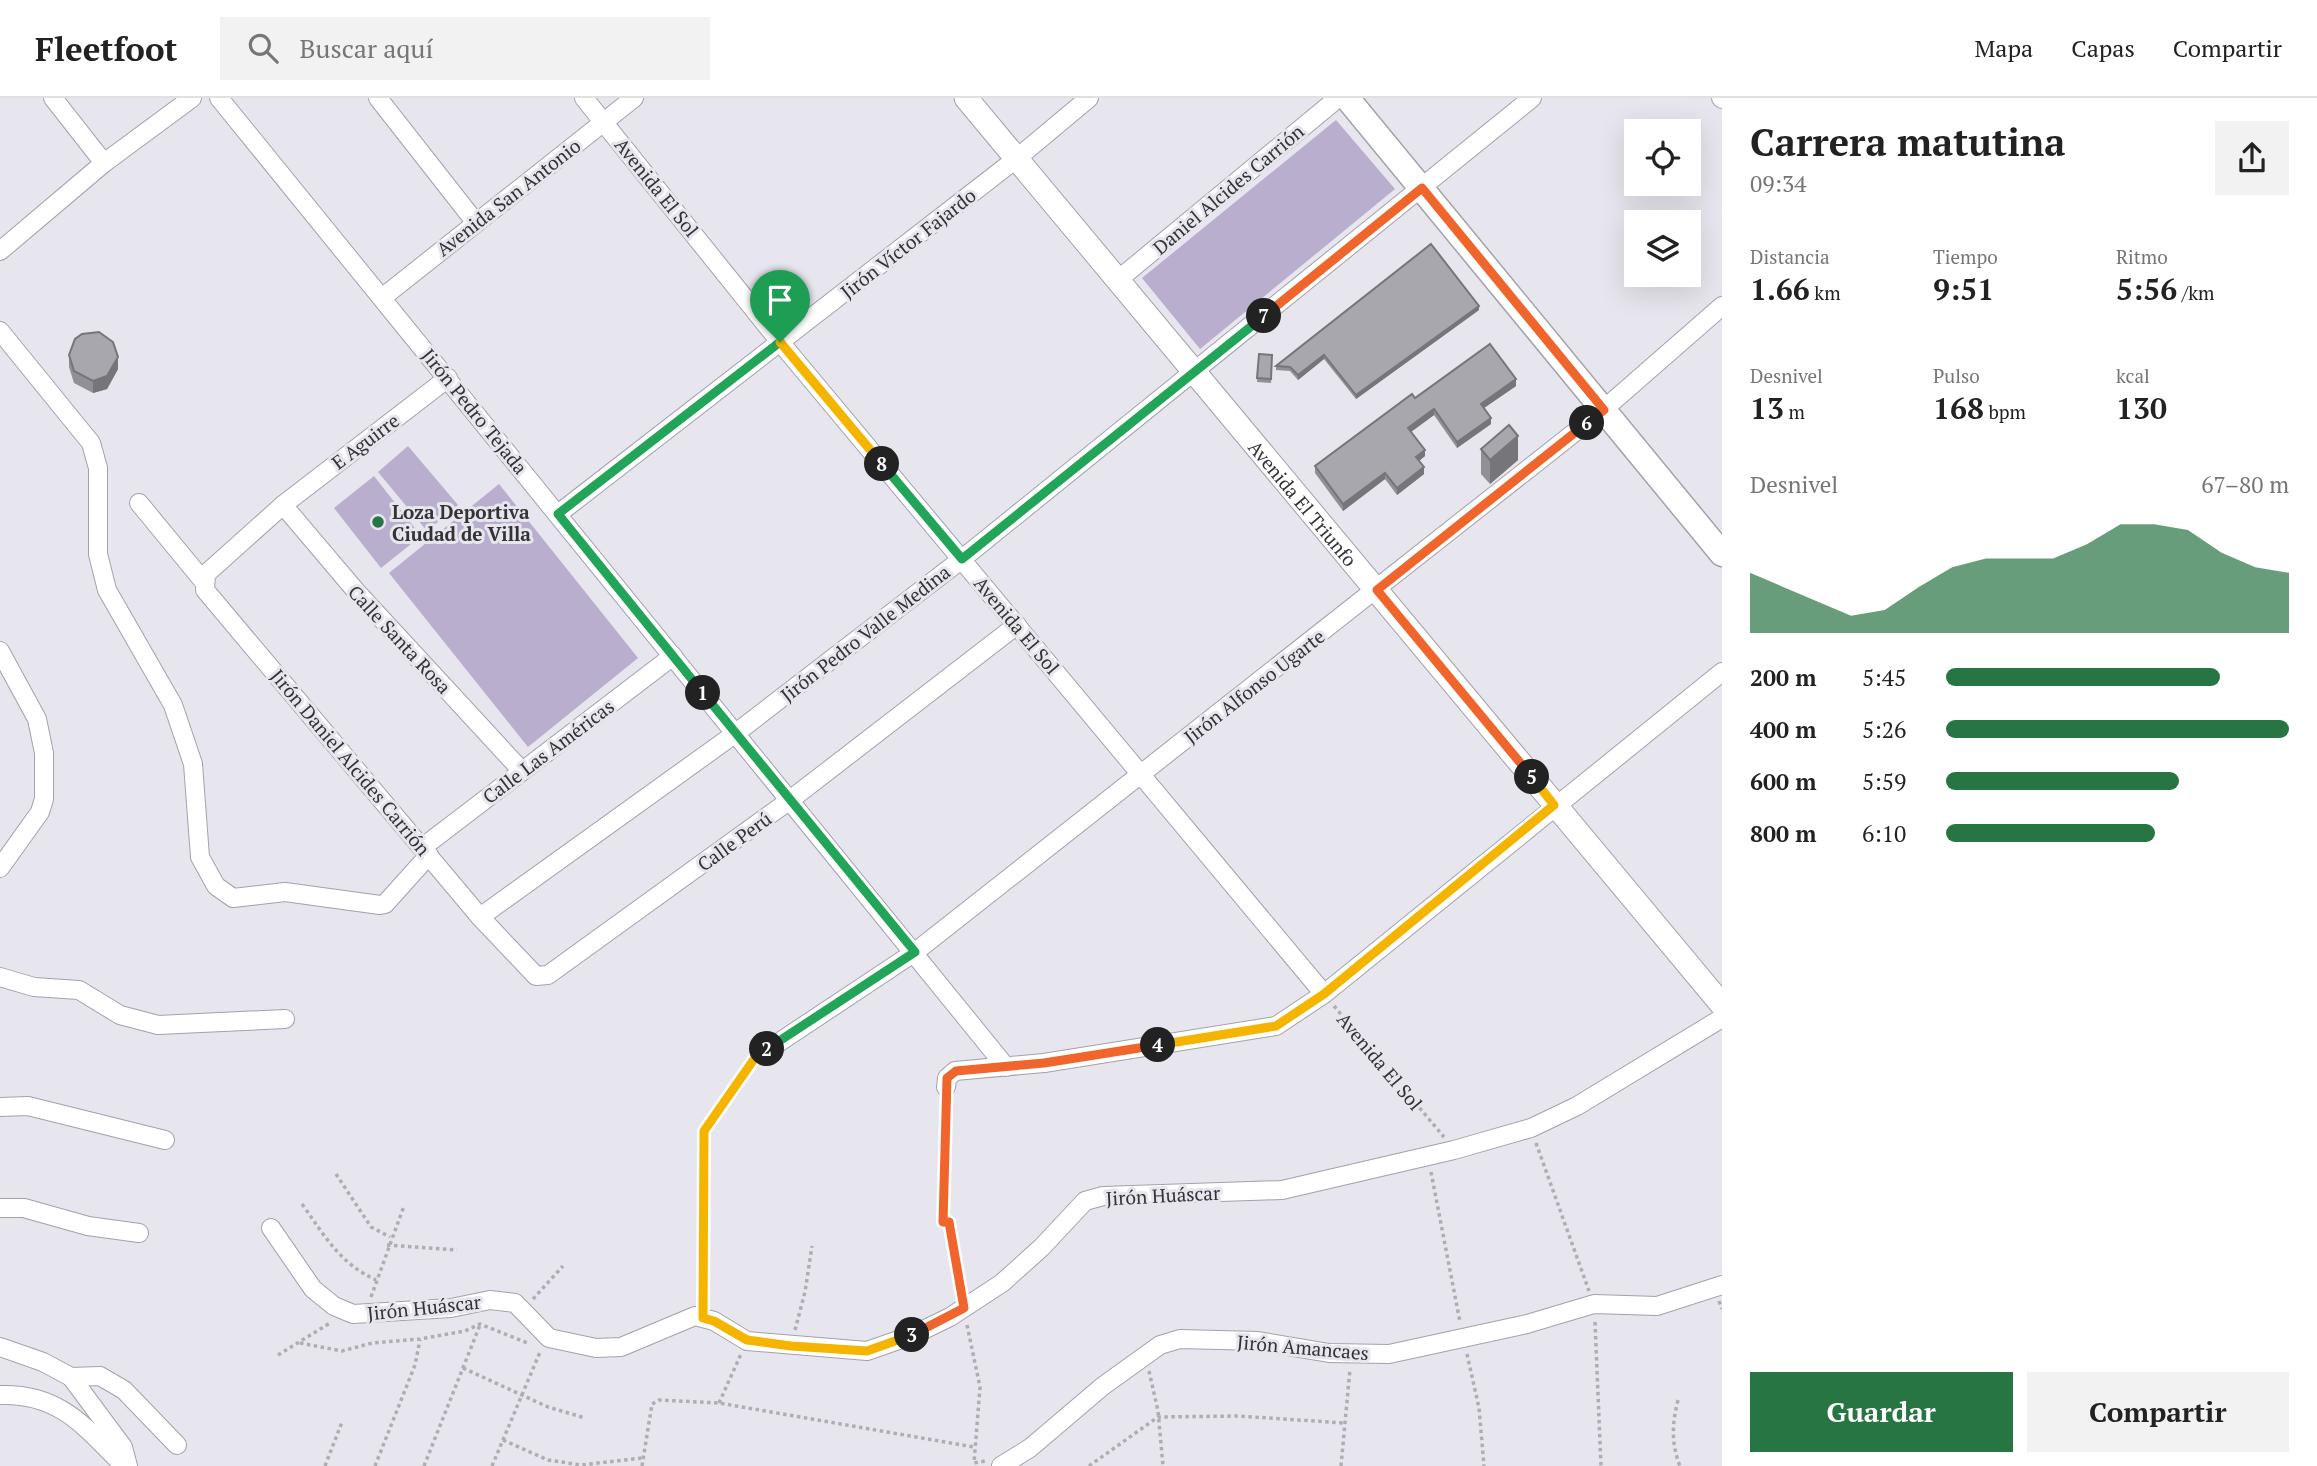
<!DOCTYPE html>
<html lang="es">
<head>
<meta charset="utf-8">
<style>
	body { margin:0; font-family:"PT Serif",serif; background:#f2f2f2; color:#222; height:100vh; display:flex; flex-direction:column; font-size:26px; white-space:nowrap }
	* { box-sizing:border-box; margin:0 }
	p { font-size:23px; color:#767676 }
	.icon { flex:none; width:38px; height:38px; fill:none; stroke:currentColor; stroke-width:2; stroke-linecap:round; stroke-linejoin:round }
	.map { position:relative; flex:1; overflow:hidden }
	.drawer { display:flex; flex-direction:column; background:#fff; width:595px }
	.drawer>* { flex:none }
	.controls { position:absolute; left:1624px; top:21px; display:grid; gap:14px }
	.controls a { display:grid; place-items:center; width:77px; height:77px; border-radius:0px; background:#fff; box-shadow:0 7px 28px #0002; font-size:35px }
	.pin { position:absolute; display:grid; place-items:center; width:60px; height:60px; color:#fff; margin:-72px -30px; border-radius:50% 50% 50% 0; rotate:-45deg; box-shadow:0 0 7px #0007 }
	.pin .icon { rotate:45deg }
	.km { position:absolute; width:35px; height:35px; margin:-18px; border-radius:50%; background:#222; color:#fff; font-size:19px; line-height:35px; text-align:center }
	.round { display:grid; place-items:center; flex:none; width:74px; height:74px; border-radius:0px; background:#f2f2f2 }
	.head { display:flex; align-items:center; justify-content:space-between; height:119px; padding:0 28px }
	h1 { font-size:38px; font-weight:700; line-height:52px }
	.figures { display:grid; grid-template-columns:repeat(3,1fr); gap:10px; height:119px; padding:7px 28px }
	.figures div { display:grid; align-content:center }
	.figures b { font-size:30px; font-weight:700 }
	.figures small { font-size:19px; font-weight:400 }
	.figures p { font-size:19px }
	.chart { height:196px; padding:14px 28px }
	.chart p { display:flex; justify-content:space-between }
	.chart svg { width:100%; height:126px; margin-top:7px; fill:#287544; opacity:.7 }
	.cta { display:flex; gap:14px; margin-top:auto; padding:14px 28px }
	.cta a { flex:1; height:80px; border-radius:0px; background:#287544; color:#fff; font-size:28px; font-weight:700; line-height:80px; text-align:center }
	.cta a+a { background:#f2f2f2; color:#222 }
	ul { padding:0 28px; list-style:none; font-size:23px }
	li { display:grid; grid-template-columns:112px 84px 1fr; align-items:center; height:52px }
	li i { height:18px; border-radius:9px; background:#287544 }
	header { display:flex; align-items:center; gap:42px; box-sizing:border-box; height:98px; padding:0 35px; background:#fff; border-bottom:2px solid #e0e0e0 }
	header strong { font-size:33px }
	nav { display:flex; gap:38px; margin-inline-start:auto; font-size:24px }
	.search { width:490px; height:63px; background:#f2f2f2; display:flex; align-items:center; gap:18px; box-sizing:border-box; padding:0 24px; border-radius:0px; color:#767676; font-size:26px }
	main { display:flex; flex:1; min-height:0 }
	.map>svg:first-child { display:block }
</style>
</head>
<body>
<header>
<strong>Fleetfoot</strong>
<div class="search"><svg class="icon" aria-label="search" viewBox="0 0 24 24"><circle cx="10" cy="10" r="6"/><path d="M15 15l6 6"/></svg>Buscar aquí</div>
<nav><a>Mapa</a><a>Capas</a><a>Compartir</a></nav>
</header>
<main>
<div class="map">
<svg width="1722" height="1368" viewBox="0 0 1722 1368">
	<rect width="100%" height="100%" fill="#e7e5ed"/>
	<!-- green -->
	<g fill="#baaece">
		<polygon points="1336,22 1395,91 1200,251 1142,180"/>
		<polygon points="408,348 458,407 427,433 378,374"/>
		<polygon points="374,378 421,438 381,470 334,410"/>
		<polygon points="499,386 638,560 528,649 389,475"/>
	</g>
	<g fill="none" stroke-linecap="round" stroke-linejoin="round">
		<defs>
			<g id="minor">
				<polyline points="53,0 104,65"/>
				<polyline points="219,0 1006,969"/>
				<polyline points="378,0 476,125"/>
				<polyline points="584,0 780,244 1324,896"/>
				<polyline points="1721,0 1722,1"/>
				<polyline points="0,153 104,65 192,0"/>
				<polyline points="1119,181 1338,0"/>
				<polyline points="383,199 634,0"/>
				<polyline points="0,233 91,345 98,370 98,456 107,492 173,607 193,666 200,759 216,788 233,800 285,794 380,807 385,806 429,757"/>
				<polyline points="448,280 283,407 206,476 205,492 480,819 536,878 548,877 790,702 1017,527"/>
				<polyline points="139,405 204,484"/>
				<polyline points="283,407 355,492 521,672"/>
				<polyline points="558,416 1016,61 1089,0"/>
				<polyline points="0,553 37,621 44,655 44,701 40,714 0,770"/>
				<polyline points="423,749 673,558"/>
				<polyline points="480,819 736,635 962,461 1532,0"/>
				<polyline points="0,879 34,889 79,892 120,917 158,927 285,921"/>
				<polyline points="772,949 915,854 1603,312 1722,208"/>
				<polyline points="946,989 947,980 955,973 1044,965 1276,928 1324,896 1722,574"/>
				<polyline points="0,1009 28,1008 165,1042"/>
				<polyline points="0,1110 24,1110 88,1128 139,1135"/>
				<polyline points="271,1130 313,1191 334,1208 353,1216 451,1210 490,1202 515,1205 549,1240 596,1250 621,1249 695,1218 714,1223 747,1243 867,1253 913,1237 950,1219 1002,1185 1042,1149 1085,1103 1103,1098 1282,1092 1454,1052 1531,1030 1577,1008 1722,920"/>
				<polyline points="0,1249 43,1264 71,1279 123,1349 128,1368"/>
				<polyline points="71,1279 100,1278 124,1292 177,1347"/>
				<path d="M 0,1297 C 60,1295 85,1329 124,1368"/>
				<polyline points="1001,1368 1030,1350 1103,1288 1160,1247 1180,1241 1258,1243 1329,1255 1389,1256 1527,1226 1594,1206 1657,1208 1722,1187"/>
			</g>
			<g id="tertiary">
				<path id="s1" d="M 966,0 L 1722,907"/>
			</g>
			<polyline id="secondary" points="1347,0 1722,456"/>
		</defs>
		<!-- minor casing -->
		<use href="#minor" stroke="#a4a1a9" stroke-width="20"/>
		<!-- tertiary casing -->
		<use href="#tertiary" stroke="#a4a1a9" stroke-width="25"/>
		<!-- secondary casing -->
		<use href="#secondary" stroke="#a4a1a9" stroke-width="27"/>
		<!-- path -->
		<g stroke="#afadb4" stroke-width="3.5" stroke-dasharray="3.5 3.5" stroke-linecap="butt">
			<polyline points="1334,908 1444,1039"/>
			<polyline points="945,1004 943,1124 949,1124 961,1192"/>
			<polyline points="1536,1045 1589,1193"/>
			<polyline points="1431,1074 1460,1224"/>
			<polyline points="336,1076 371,1129 390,1139"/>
			<path d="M 302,1106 C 325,1138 339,1165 376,1182"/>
			<polyline points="387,1147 457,1152"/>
			<polyline points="371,1199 404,1108"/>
			<polyline points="533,1201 563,1168"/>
			<polyline points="1719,1203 1722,1211"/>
			<polyline points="702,1204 704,1033 757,956"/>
			<polyline points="1595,1224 1601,1368"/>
			<polyline points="967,1227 980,1289 974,1365 985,1363"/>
			<polyline points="795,1232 805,1194 812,1148"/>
			<polyline points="300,1245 342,1253 372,1245 420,1241 465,1233 480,1226 530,1246"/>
			<polyline points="1467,1256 1479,1310 1484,1368"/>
			<polyline points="278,1257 330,1225"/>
			<polyline points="463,1270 548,1309 585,1320"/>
			<polyline points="1149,1273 1158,1313 1163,1368"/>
			<path d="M 1678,1302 C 1672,1326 1671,1345 1680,1368"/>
			<polyline points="719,1305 741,1256"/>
			<polyline points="503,1342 548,1362 581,1367 642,1360"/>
			<polyline points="325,1368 342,1324"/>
			<polyline points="375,1368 415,1267 420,1242"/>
			<polyline points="424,1368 480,1227"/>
			<polyline points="492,1368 540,1254"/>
			<polyline points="642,1368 652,1306 659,1302 719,1305 974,1349"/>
			<polyline points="1089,1368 1158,1319 1238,1318 1344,1325"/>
			<polyline points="1341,1368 1350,1271"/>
		</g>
		<!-- minor -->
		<use href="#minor" stroke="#fff" stroke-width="18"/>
		<!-- tertiary -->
		<use href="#tertiary" stroke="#fff" stroke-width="23"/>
		<!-- secondary -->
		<use href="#secondary" stroke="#fff" stroke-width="24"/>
	</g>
	<!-- wall -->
	<g fill="#919096">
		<polygon points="1479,212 1356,301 1324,261 1298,282 1290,273 1276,272 1276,268"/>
		<polygon points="1259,256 1272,257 1271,285 1257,284"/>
		<polygon points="69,257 118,271 107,291 93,295 74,285 69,269"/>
		<polygon points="1516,288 1484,310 1491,326 1457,350 1434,317 1411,334 1425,358 1419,363 1424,376 1397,397 1385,381 1343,413 1315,375 1315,368 1415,300"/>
		<polygon points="1481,351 1518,362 1490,386 1481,376"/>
	</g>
	<!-- shaded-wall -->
	<g fill="#76757a">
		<polygon points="1479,208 1479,212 1356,301 1356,297"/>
		<polygon points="1324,257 1324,261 1298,282 1298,277"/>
		<polygon points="118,259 118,271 107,291 93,295 93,283"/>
		<polygon points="1516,281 1516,288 1481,312 1481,306"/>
		<polygon points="1434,311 1434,317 1408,336 1408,330"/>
		<polygon points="1491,320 1491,326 1457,350 1457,344"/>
		<polygon points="1518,338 1518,362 1490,386 1490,362"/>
		<polygon points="1425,352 1425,358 1416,365 1416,359"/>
		<polygon points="1424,369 1424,376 1397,397 1397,390"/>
		<polygon points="1385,375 1385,381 1343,413 1343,406"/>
	</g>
	<!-- building -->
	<g fill="#a9a7ae" stroke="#76757a" stroke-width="2">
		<polygon points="1431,146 1479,208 1356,297 1324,257 1298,277 1290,269 1276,268"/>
		<polygon points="99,234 113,244 118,259 107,278 93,283 74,273 69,257 75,241 82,236"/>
		<polygon points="1490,246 1516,281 1481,306 1491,320 1457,344 1434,311 1408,330 1425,352 1416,359 1424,369 1397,390 1385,375 1343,406 1315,368 1412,296 1415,300"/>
		<polygon points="1259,256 1272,257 1271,281 1257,280"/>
		<polygon points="1509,327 1518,338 1490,362 1481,351"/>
	</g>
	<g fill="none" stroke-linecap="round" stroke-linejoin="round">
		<defs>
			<polyline id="split-1" points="703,595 558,416 780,244"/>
			<polyline id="split-2" points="703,595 915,854 767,951"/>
			<polyline id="split-3" points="767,951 759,954 704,1033 703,1220 714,1223 747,1242 791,1248 867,1253 912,1237"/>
			<polyline id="split-4" points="912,1237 964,1210 949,1124 943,1124 947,980 956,973 1044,965 1158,947"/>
			<polyline id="split-5" points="1158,947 1276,928 1324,896 1554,707 1532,679"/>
			<polyline id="split-6" points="1532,679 1377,492 1587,325"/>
			<polyline id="split-7" points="1264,218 1422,90 1604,312 1587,325"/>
			<polyline id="split-8" points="882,366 962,461 1264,218"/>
			<polyline id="split-9" points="780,244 882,366"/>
		</defs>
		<!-- split-1 casing -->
		<use href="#split-1" stroke="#fff" stroke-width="14"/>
		<!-- split-2 casing -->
		<use href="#split-2" stroke="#fff" stroke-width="14"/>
		<!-- split-3 casing -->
		<use href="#split-3" stroke="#fff" stroke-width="14"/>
		<!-- split-4 casing -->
		<use href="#split-4" stroke="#fff" stroke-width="14"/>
		<!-- split-5 casing -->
		<use href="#split-5" stroke="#fff" stroke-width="14"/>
		<!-- split-6 casing -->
		<use href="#split-6" stroke="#fff" stroke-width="14"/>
		<!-- split-7 casing -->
		<use href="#split-7" stroke="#fff" stroke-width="14"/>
		<!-- split-8 casing -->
		<use href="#split-8" stroke="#fff" stroke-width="14"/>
		<!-- split-9 casing -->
		<use href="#split-9" stroke="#fff" stroke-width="14"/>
		<!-- split-1 -->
		<use href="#split-1" stroke="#22a559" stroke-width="9"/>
		<!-- split-2 -->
		<use href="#split-2" stroke="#22a559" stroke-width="9"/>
		<!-- split-3 -->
		<use href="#split-3" stroke="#f5b400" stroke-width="9"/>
		<!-- split-4 -->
		<use href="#split-4" stroke="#f0652b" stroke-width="9"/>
		<!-- split-5 -->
		<use href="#split-5" stroke="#f5b400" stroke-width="9"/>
		<!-- split-6 -->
		<use href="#split-6" stroke="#f0652b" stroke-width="9"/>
		<!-- split-7 -->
		<use href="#split-7" stroke="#f0652b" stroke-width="9"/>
		<!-- split-8 -->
		<use href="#split-8" stroke="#22a559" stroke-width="9"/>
		<!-- split-9 -->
		<use href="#split-9" stroke="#f5b400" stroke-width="9"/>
	</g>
	<!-- markers -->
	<circle fill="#287544" stroke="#e7e5ed" stroke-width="2.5" cx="378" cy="424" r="7"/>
	<g text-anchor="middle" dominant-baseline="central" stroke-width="6" stroke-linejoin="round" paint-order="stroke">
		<!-- street labels -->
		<g font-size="19" fill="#333235" stroke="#e7e5ed">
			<text transform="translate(657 89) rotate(51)">Avenida El Sol</text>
			<text transform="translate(1228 91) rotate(-40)">Daniel Alcides Carrión</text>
			<text transform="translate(508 99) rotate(-38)">Avenida San Antonio</text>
			<text transform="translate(908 145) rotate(-38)">Jirón Víctor Fajardo</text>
			<text transform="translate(475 313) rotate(51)">Jirón Pedro Tejada</text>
			<text transform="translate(365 343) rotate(-37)">E Aguirre</text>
			<text stroke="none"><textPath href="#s1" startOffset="527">Avenida El Triunfo</textPath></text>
			<text transform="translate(1017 527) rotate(50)">Avenida El Sol</text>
			<text transform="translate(865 535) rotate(-38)">Jirón Pedro Valle Medina</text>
			<text transform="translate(400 541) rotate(47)">Calle Santa Rosa</text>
			<text transform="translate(1254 588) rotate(-38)">Jirón Alfonso Ugarte</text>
			<text transform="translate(548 653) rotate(-37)">Calle Las Américas</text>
			<text transform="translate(351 664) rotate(50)">Jirón Daniel Alcides Carrión</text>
			<text transform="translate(734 743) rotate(-36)">Calle Perú</text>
			<text transform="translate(1380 963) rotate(50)">Avenida El Sol</text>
			<text transform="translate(1163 1097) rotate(-3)">Jirón Huáscar</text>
			<text transform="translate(424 1209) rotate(-6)">Jirón Huáscar</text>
			<text transform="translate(1303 1249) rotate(5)">Jirón Amancaes</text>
		</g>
		<!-- poi labels -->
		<g font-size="19" font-weight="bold" fill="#333235" stroke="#e7e5ed" text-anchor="start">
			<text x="392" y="413">Loza Deportiva<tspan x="392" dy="22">Ciudad de Villa</tspan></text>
		</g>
	</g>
</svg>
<div class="controls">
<a><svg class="icon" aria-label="locate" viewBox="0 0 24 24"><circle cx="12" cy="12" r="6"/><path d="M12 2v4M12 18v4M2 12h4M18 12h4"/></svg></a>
<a><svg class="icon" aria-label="layers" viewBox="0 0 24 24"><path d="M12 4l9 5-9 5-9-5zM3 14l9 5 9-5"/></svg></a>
</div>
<div class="pin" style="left:780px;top:244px;background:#1e9e55"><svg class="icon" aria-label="arrive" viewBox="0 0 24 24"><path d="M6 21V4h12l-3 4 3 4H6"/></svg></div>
<b class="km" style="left:703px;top:595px">1</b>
<b class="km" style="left:767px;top:951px">2</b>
<b class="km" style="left:912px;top:1237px">3</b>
<b class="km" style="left:1158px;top:947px">4</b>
<b class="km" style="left:1532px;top:679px">5</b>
<b class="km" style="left:1587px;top:325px">6</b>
<b class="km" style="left:1264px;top:218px">7</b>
<b class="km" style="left:882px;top:366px">8</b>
</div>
<section class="drawer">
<div class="head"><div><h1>Carrera matutina</h1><p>09:34</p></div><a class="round"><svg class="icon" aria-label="share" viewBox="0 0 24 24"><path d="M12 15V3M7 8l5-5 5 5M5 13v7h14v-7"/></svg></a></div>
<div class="figures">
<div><p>Distancia</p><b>1.66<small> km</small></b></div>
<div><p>Tiempo</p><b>9:51</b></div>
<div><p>Ritmo</p><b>5:56<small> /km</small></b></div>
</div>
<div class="figures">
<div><p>Desnivel</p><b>13<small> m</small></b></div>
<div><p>Pulso</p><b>168<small> bpm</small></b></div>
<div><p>kcal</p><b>130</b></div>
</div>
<div class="chart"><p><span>Desnivel</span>67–80 m</p>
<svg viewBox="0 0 160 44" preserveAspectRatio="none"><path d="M0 44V23L10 28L20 33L30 38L40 36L50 28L60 21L70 18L80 18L90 18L100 13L110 6L120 6L130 8L140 16L150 21L160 23V44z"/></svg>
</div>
<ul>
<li><b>200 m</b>5:45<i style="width:80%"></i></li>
<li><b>400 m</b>5:26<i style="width:100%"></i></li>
<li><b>600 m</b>5:59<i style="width:68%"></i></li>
<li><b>800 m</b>6:10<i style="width:61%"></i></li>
</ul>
<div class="cta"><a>Guardar</a><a>Compartir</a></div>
</section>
</main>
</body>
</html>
